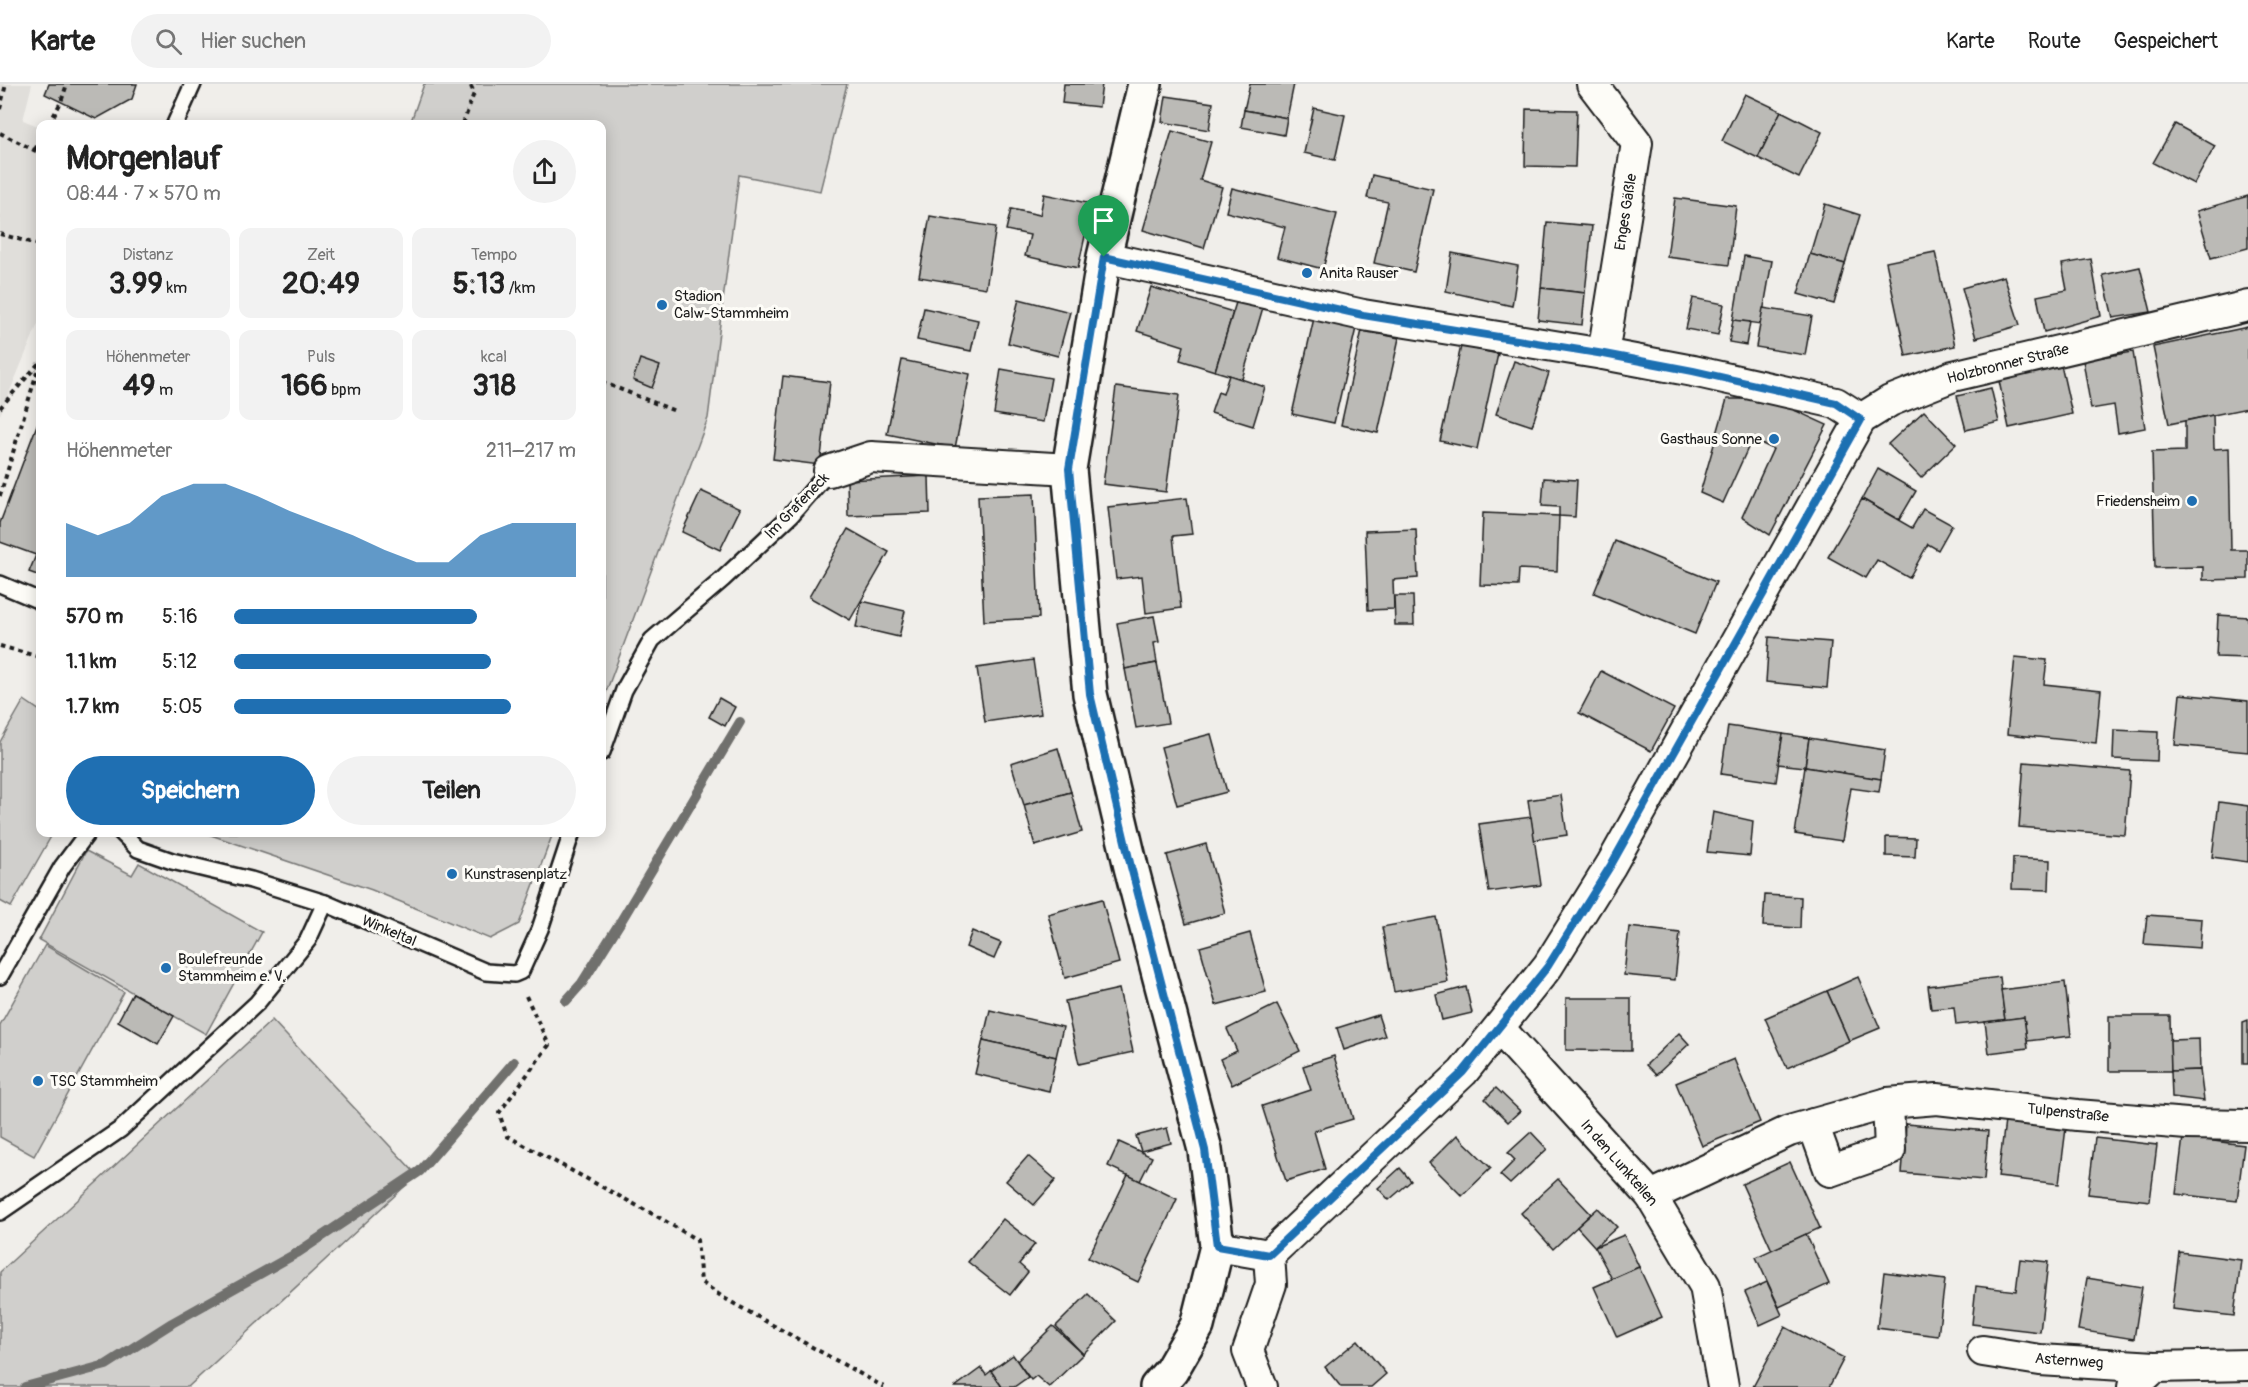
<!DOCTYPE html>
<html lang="de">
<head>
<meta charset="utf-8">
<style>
	body { margin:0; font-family:Pangolin,sans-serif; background:#f2f2f2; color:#222; height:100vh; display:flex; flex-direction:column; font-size:22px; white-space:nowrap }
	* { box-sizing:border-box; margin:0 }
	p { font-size:20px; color:#767676 }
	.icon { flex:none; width:33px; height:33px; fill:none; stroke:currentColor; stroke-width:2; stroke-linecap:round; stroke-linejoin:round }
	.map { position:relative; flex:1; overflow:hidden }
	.side { position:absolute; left:36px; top:36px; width:570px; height:717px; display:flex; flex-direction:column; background:#fff; border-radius:12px; box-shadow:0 3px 15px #0003 }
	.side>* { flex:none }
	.pin { position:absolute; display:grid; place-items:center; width:51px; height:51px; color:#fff; margin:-62px -26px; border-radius:50% 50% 50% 0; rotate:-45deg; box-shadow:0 0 6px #0007 }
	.pin .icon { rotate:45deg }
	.round { display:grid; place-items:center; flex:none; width:63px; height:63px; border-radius:32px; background:#f2f2f2 }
	.head { display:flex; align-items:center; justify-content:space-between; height:102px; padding:0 30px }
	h1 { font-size:33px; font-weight:700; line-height:45px }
	.stats { display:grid; grid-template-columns:repeat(3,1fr); gap:9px; height:102px; padding:6px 30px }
	.stats div { display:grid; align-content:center; border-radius:12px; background:#f2f2f2; text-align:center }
	.stats b { font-size:30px; font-weight:700 }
	.stats small { font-size:16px; font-weight:400 }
	.stats p { font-size:16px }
	.chart { height:168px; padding:12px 30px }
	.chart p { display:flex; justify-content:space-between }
	.chart svg { width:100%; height:108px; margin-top:6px; fill:#1f6fb2; opacity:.7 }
	.action { display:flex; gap:12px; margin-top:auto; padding:12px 30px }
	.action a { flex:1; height:69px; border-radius:36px; background:#1f6fb2; color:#fff; font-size:24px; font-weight:700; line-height:69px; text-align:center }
	.action a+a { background:#f2f2f2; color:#222 }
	ul { padding:0 30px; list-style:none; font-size:20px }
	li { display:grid; grid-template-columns:96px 72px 1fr; align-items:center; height:45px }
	li i { height:15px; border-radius:8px; background:#1f6fb2 }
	header { display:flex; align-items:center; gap:36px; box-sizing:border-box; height:84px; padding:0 30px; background:#fff; border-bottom:2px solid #e0e0e0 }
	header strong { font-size:28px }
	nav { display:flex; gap:33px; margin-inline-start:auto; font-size:21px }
	.search { width:420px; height:54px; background:#f2f2f2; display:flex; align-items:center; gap:15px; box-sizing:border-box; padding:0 21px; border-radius:33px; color:#767676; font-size:22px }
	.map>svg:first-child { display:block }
</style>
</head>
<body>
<header>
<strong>Karte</strong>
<div class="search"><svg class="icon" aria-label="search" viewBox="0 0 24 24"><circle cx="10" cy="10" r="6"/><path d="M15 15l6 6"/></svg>Hier suchen</div>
<nav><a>Karte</a><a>Route</a><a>Gespeichert</a></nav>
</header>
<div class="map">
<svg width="2248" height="1303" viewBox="0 0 2248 1303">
	<rect width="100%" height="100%" fill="#f0eeea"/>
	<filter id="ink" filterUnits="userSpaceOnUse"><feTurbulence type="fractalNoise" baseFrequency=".0167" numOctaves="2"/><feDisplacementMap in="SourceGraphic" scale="12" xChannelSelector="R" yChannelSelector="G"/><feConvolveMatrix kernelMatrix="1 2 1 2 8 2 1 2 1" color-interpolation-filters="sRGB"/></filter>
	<g filter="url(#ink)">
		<!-- built -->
		<polygon fill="#e0deda" points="0,0 32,0 23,36 40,43 40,235 0,331"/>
		<!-- green -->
		<g fill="#d0cfcc" stroke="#767674" stroke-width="1.5">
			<polygon points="424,0 847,0 820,107 739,91 708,334 602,619 602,40 410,40"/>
			<polygon points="24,616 40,627 40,748 53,749 11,823 0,817 0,658"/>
			<polygon points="205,749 553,748 553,749 519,840 490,855 372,806"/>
			<polygon points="86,767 132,791 139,779 262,848 206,950 39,856"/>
			<polygon points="45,861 124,908 34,1072 0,1053 0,941"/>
			<polygon points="272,936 417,1091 188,1303 0,1303 0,1188"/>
		</g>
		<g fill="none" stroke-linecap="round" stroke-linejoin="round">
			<!-- stream -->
			<g stroke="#706f6d" stroke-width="10">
				<polyline points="566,917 582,899 621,837 740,638"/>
				<polyline points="25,1303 106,1281 172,1239 297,1169 420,1087 514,978"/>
			</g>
		</g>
		<!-- building -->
		<g fill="#bbbab6" stroke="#1c1c1c" stroke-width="1.5">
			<polygon points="49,0 137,0 132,15 96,35 45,10"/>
			<polygon points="1064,0 1102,0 1099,23 1062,19"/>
			<polygon points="1250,0 1294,0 1287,34 1244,26"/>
			<polygon points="1745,10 1781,27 1758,74 1722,57"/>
			<polygon points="1166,12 1213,19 1209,46 1162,38"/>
			<polygon points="1314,24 1345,31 1335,76 1304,69"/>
			<polygon points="1526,25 1577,26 1575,83 1525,82"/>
			<polygon points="1244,26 1287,34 1284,51 1241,43"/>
			<polygon points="1781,27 1822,48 1799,94 1758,74"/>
			<polygon points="2175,40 2215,62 2194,100 2153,79"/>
			<polygon points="1172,47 1211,58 1200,96 1222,103 1204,164 1143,146"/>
			<polygon points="1372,91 1433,105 1414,188 1374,179 1388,118 1367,114"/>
			<polygon points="1232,104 1337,130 1323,185 1277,173 1285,143 1226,128"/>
			<polygon points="1044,110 1092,120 1078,184 1025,172 1030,151 1006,146 1011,125 1040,131"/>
			<polygon points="2248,112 2248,164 2211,174 2197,127"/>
			<polygon points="1675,114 1736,122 1729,181 1667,173"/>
			<polygon points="1825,120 1860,131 1845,180 1810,170"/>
			<polygon points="930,132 996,143 986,204 919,193"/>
			<polygon points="1547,138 1592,142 1585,209 1541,204"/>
			<polygon points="1935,168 1955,262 1906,272 1886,178"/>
			<polygon points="1452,169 1518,182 1512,222 1446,207"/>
			<polygon points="1810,170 1845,180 1834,220 1798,210"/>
			<polygon points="1744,172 1772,177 1761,240 1733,236"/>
			<polygon points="2091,175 2101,232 2044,248 2037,212 2067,206 2062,180"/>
			<polygon points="2140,183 2151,228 2113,234 2103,191"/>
			<polygon points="2004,192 2020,241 1976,254 1962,204"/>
			<polygon points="1151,203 1233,228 1215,287 1180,276 1184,262 1137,247"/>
			<polygon points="1541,204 1585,209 1582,241 1538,236"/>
			<polygon points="1238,212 1264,220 1242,295 1215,287"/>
			<polygon points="1693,214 1724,220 1718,251 1686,245"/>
			<polygon points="1019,215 1070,228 1058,272 1008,259"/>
			<polygon points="924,224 978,236 971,267 917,256"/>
			<polygon points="1763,224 1812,232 1805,271 1756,263"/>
			<polygon points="1314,234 1356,244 1334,339 1292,330"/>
			<polygon points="1733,236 1750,238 1746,261 1729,258"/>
			<polygon points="2248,243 2248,324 2169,340 2153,263"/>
			<polygon points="1362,246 1399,254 1378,349 1341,341"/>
			<polygon points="1461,262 1498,270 1477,365 1440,357"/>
			<polygon points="2133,268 2145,344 2118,349 2114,321 2091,325 2083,276"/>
			<polygon points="640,275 660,282 652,304 633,296"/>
			<polygon points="902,276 970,290 955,364 887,350"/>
			<polygon points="1514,277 1549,289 1532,342 1496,330"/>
			<polygon points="2061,281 2072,330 2009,344 1999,297"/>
			<polygon points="1001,285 1051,294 1043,338 994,330"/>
			<polygon points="1229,291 1265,303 1253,342 1211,329 1218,308 1223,310"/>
			<polygon points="783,292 830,298 820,381 773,375"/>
			<polygon points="1116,303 1179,311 1166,408 1103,400"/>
			<polygon points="1991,304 1999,338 1966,346 1957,312"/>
			<polygon points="1727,315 1770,315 1827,341 1770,451 1742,433 1773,365 1752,355 1723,419 1700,409"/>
			<polygon points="1924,327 1956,360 1921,394 1888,360"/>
			<polygon points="2213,331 2214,365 2229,364 2231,466 2248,466 2248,495 2203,496 2203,483 2155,484 2152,368 2185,367 2185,337"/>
			<polygon points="40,333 40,492 29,488 36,471 0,458 0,439"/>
			<polygon points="1878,385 1916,407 1899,436 1862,415"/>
			<polygon points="929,392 930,429 848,432 847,396"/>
			<polygon points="1544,394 1577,396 1575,433 1559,432 1559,423 1542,422"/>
			<polygon points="701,407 740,425 720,466 682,448"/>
			<polygon points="1034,410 1039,534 984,537 978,412"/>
			<polygon points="1187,414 1192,450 1173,452 1181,524 1146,529 1142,492 1116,495 1108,423"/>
			<polygon points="1862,415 1912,444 1923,425 1952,441 1938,466 1928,460 1909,494 1877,476 1866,494 1828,473"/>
			<polygon points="1483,429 1559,432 1557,487 1519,485 1518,502 1480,501"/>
			<polygon points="848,445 889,468 850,536 809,513"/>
			<polygon points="1416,445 1418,494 1393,496 1394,525 1368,526 1365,447"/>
			<polygon points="1615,457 1716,498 1695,550 1594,509"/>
			<polygon points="1394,512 1413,512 1414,541 1395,541"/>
			<polygon points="862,517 905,527 899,553 856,543"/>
			<polygon points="2218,531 2248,533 2248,574 2216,573"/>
			<polygon points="1154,532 1159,558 1154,559 1157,579 1125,585 1117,539"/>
			<polygon points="1769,553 1831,558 1827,604 1766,598"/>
			<polygon points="2015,573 2047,576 2044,600 2101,606 2096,659 2007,650"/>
			<polygon points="1033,576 1041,630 985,638 977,584"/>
			<polygon points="1157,579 1168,639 1136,644 1125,585"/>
			<polygon points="1601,587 1674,625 1651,667 1579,629"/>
			<polygon points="2180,610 2248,617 2248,668 2175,661"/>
			<polygon points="719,614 735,623 725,642 709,633"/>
			<polygon points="1728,642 1783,650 1776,698 1721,690"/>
			<polygon points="2114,646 2158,648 2157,677 2113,675"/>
			<polygon points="1211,650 1227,708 1177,721 1161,663"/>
			<polygon points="1783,650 1809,654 1805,683 1778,680"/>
			<polygon points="1809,654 1885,666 1881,695 1805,683"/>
			<polygon points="1058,664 1071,708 1024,721 1011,679"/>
			<polygon points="2024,678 2130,687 2125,751 2019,743"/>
			<polygon points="1805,683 1881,695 1879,708 1851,704 1842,757 1795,750"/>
			<polygon points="1071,708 1082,748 1035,762 1024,721"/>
			<polygon points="1561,711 1567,751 1534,756 1528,716"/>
			<polygon points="2219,718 2248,722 2248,778 2212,773"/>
			<polygon points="1713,728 1753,737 1750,772 1707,768"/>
			<polygon points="1531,733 1541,801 1489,808 1479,740"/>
			<polygon points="1886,753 1916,754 1915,773 1886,772"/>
			<polygon points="1206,760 1225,829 1186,840 1167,771"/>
			<polygon points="2013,774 2050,776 2049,806 2012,805"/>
			<polygon points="1765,811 1801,813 1800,844 1763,842"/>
			<polygon points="1102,815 1119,879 1065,894 1048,830"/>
			<polygon points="2147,831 2202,835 2200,864 2144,860"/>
			<polygon points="1436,833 1448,898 1394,908 1382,843"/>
			<polygon points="1629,843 1680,849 1675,896 1624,891"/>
			<polygon points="972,847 1001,859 994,875 966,863"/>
			<polygon points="1250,849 1266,908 1216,921 1200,863"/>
			<polygon points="1858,893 1880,944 1849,957 1827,907"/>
			<polygon points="2000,893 2005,936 1956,941 1954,923 1931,925 1928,902"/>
			<polygon points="2065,898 2071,952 2027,957 2024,933 2005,936 2001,906"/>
			<polygon points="1466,903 1472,929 1442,936 1436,911"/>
			<polygon points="1119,905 1133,968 1079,980 1065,917"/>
			<polygon points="1827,907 1849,957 1787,984 1765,934"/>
			<polygon points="133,909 174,932 158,960 118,937"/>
			<polygon points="1566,914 1631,914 1631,967 1566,966"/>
			<polygon points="1277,920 1300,967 1232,1001 1220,975 1237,967 1227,945"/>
			<polygon points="990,926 1063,943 1056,973 983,956"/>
			<polygon points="1378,931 1385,952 1344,966 1337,944"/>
			<polygon points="2109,932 2170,932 2171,987 2109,987"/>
			<polygon points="2024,933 2028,964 1989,969 1985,938"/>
			<polygon points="2248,936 2248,979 2243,979 2243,938"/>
			<polygon points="1679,949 1689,960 1656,991 1646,981"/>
			<polygon points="2199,955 2200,986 2171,987 2170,956"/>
			<polygon points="983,956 1056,973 1049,1007 975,990"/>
			<polygon points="1334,972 1353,1035 1314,1047 1325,1085 1286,1097 1262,1022 1311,1006 1303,982"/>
			<polygon points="1734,975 1760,1038 1702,1062 1676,999"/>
			<polygon points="2200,986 2204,1017 2172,1013 2171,987"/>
			<polygon points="1496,1004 1520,1027 1508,1038 1485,1015"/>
			<polygon points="2005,1037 2066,1044 2059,1100 1998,1093"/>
			<polygon points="1906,1040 1988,1047 1984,1096 1902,1089"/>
			<polygon points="1167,1044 1171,1059 1141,1067 1136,1052"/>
			<polygon points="1531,1048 1547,1065 1510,1100 1500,1091 1515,1076 1508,1069"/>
			<polygon points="1457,1051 1491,1084 1462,1112 1429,1079"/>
			<polygon points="2183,1053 2244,1061 2237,1117 2176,1110"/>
			<polygon points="2095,1054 2157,1061 2150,1117 2088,1110"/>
			<polygon points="1119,1058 1152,1073 1140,1097 1108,1082"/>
			<polygon points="1028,1072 1056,1096 1034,1121 1006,1097"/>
			<polygon points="1790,1078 1820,1144 1772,1166 1742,1100"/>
			<polygon points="1400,1084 1411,1097 1389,1116 1378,1104"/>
			<polygon points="1128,1091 1177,1115 1138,1198 1088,1174"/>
			<polygon points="1558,1095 1591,1130 1553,1165 1521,1129"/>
			<polygon points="1598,1124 1617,1143 1595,1163 1577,1143"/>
			<polygon points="1003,1135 1035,1160 1019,1180 1028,1188 1010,1211 968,1178"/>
			<polygon points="1806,1150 1829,1200 1779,1223 1756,1173"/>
			<polygon points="1624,1151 1639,1183 1612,1195 1595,1163"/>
			<polygon points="2179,1168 2241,1176 2234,1232 2172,1225"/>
			<polygon points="2020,1175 2048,1178 2040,1248 1972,1240 1976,1202 2016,1207"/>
			<polygon points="1639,1183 1662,1233 1617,1253 1594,1203"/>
			<polygon points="1884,1188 1945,1196 1938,1252 1877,1244"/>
			<polygon points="2087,1194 2142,1203 2134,1255 2078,1246"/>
			<polygon points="1767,1198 1782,1231 1760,1241 1745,1208"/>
			<polygon points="1088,1210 1116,1237 1083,1270 1056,1242"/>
			<polygon points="1053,1242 1083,1270 1049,1303 1036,1292 1031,1296 1017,1277"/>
			<polygon points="1785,1243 1844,1274 1829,1303 1753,1303"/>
			<polygon points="1358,1256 1386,1290 1371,1303 1341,1303 1325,1283"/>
			<polygon points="1013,1271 1028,1293 1014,1303 1002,1303 991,1287"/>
			<polygon points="981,1284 986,1291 991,1287 1002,1303 955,1303"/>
		</g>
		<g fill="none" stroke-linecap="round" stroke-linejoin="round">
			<defs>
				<g id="lane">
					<polyline points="175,40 193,0"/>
					<polyline points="0,500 40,517"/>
					<polyline points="602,668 624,606 652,556 723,495 791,431 829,387"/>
					<polyline points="121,748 138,765 172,777 251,796 325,819 486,888 514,890 521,887 540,845 572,748"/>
					<polyline points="0,892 62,783 88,748"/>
					<polyline points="0,1128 121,1045 257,919 308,856 325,819"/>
				</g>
				<g id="street">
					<polyline points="1592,0 1637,59 1603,270"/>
					<polyline points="1104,173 1363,231 1603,270 1693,287 1836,319 1861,335"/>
					<polyline points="829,387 871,373 1069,385"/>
					<polyline points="1499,944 1651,1112 1705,1202 1723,1303"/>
					<polyline points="1813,1040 1830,1087 1890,1066 1888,1019"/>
					<polyline points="1651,1112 1789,1047 1888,1019 1937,1015 2077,1031 2187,1040 2248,1041"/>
					<polyline points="1217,1162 1269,1171 1463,988 1548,882 1611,781 1861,335 1890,317 1953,292 2248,222"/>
					<polyline points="1983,1267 2040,1276 2155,1283"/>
					<polyline points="1262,1303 1248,1267 1271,1200 1269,1171"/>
					<polyline points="2133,1303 2155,1283 2248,1281"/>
				</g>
				<polyline id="secondary" points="1145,0 1104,173 1069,385 1090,610 1131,783 1205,1066 1217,1162 1197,1242 1171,1287 1157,1303"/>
			</defs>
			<!-- lane casing -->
			<use href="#lane" stroke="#1c1c1c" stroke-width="20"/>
			<!-- street casing -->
			<use href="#street" stroke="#1c1c1c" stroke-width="34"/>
			<!-- secondary casing -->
			<use href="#secondary" stroke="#1c1c1c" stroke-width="38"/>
			<!-- path -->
			<g stroke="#1c1c1c" stroke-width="4" stroke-dasharray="4.5 4.5" stroke-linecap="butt">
				<polyline points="0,25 6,0"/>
				<polyline points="49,40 61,18 67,0"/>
				<polyline points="463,40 474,9 470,0"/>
				<polyline points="0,49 40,69"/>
				<polyline points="35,66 40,55"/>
				<polyline points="0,150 40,161"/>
				<polyline points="602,298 675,327"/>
				<polyline points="0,324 39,279"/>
				<polyline points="0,412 40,278"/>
				<polyline points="0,562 40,573"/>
				<polyline points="526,912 549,961 499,1029 507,1052 660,1134 697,1156 701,1198 724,1214 884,1303"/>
			</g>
			<!-- lane -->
			<use href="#lane" stroke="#fdfcf7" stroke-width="15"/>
			<!-- street -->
			<use href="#street" stroke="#fdfcf7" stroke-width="30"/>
			<!-- secondary -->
			<use href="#secondary" stroke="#fdfcf7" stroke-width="33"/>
		</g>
	</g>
	<g fill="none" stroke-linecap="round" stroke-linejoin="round" filter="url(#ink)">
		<defs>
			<polygon id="route" points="1104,173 1363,231 1604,270 1693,287 1836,319 1861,336 1611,781 1548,882 1463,988 1269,1171 1217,1162 1205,1066 1131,783 1090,610 1069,385"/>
		</defs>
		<!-- route casing -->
		<use href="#route" stroke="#fff" stroke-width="12"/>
		<!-- route -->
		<use href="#route" stroke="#1f6fb2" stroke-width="8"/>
	</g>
	<!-- markers -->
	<g fill="#1f6fb2" stroke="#fdfcf7" stroke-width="2">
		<circle cx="1307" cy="189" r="6"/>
		<circle cx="662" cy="221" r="6"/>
		<circle cx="1774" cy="355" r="6"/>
		<circle cx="2192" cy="417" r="6"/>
		<circle cx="452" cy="790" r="6"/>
		<circle cx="166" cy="884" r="6"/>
		<circle cx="38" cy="997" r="6"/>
	</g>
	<g text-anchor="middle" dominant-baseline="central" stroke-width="6" stroke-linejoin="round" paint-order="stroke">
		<!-- street labels -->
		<g font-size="15" fill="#1c1c1c" stroke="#fdfcf7">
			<text transform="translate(1626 128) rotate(-81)">Enges Gäßle</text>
			<text transform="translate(2008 280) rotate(-14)">Holzbronner Straße</text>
			<text transform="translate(797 422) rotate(-46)">Im Grafeneck</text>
			<text transform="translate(389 847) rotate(23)">Winkeltal</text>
			<text transform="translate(2068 1029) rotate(6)">Tulpenstraße</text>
			<text transform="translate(1619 1079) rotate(49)">In den Lunkteilen</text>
			<text transform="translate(2069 1277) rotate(4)">Asternweg</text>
		</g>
		<!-- poi labels -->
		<g font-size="15" fill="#1c1c1c" stroke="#fdfcf7" text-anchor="start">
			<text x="1319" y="189">Anita Rauser</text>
			<text x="674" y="212">Stadion<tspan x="674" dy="17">Calw-Stammheim</tspan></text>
			<text x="1762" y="355" text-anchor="end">Gasthaus Sonne</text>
			<text x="2180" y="417" text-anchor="end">Friedensheim</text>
			<text x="464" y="790">Kunstrasenplatz</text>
			<text x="178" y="875">Boulefreunde<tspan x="178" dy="17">Stammheim e. V.</tspan></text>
			<text x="50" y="997">TSC Stammheim</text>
		</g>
	</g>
</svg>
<div class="pin" style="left:1104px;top:173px;background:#1e9e55"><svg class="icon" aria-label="arrive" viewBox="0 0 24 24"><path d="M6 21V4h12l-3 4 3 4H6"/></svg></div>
<section class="side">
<div class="head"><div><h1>Morgenlauf</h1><p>08:44 · 7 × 570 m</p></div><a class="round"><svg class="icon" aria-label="share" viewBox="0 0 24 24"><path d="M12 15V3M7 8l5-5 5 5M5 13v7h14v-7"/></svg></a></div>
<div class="stats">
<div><p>Distanz</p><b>3.99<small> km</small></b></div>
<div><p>Zeit</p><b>20:49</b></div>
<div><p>Tempo</p><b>5:13<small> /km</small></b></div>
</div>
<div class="stats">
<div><p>Höhenmeter</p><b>49<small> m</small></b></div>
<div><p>Puls</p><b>166<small> bpm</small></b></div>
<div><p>kcal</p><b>318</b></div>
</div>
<div class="chart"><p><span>Höhenmeter</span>211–217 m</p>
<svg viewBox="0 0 160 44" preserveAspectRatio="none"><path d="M0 44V22L10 27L20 22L30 11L40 6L50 6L60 11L70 17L80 22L90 27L100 33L110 38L120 38L130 27L140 22L150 22L160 22V44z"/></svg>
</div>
<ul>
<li><b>570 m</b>5:16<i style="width:71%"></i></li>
<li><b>1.1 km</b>5:12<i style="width:75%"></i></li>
<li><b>1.7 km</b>5:05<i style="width:81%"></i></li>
</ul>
<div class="action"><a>Speichern</a><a>Teilen</a></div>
</section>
</div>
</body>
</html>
